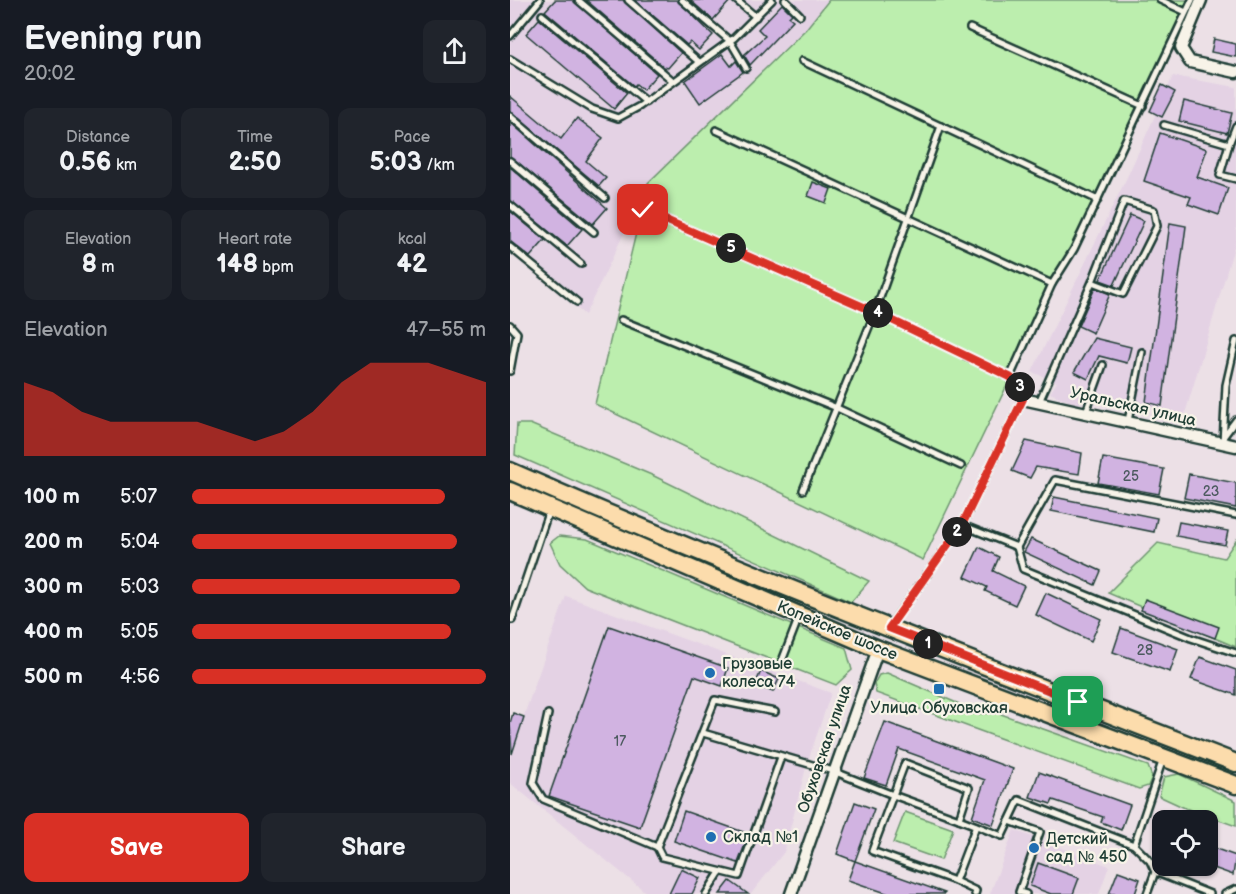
<!DOCTYPE html>
<html lang="en">
<head>
<meta charset="utf-8">
<style>
	body { margin:0; font-family:"Balsamiq Sans",sans-serif; background:#20242c; color:#f1f3f6; height:100vh; display:flex; flex-direction:column; font-size:22px; white-space:nowrap }
	* { box-sizing:border-box; margin:0 }
	p { font-size:20px; color:#9ea1a6 }
	.icon { flex:none; width:33px; height:33px; fill:none; stroke:currentColor; stroke-width:2; stroke-linecap:round; stroke-linejoin:round }
	.map { position:relative; flex:1; overflow:hidden }
	.side { display:flex; flex-direction:column; background:#171b24; width:510px }
	.side>* { flex:none }
	.tools { position:absolute; left:642px; top:810px; display:grid; gap:12px }
	.tools a { display:grid; place-items:center; width:66px; height:66px; border-radius:12px; background:#171b24; box-shadow:0 2px 4px #0004; font-size:30px }
	.pin { position:absolute; display:grid; place-items:center; width:51px; height:51px; color:#fff; margin:-26px; border-radius:12px; box-shadow:0 3px 9px #0006 }
	.km { position:absolute; width:30px; height:30px; margin:-15px; border-radius:50%; background:#222; color:#fff; font-size:16px; line-height:30px; text-align:center }
	.round { display:grid; place-items:center; flex:none; width:63px; height:63px; border-radius:12px; background:#20242c }
	.overview { display:flex; align-items:center; justify-content:space-between; height:102px; padding:0 24px }
	h1 { font-size:33px; font-weight:700; line-height:45px }
	.metrics { display:grid; grid-template-columns:repeat(3,1fr); gap:9px; height:102px; padding:6px 24px }
	.metrics div { display:grid; align-content:center; border-radius:12px; background:#20242c; text-align:center }
	.metrics b { font-size:26px; font-weight:700 }
	.metrics small { font-size:16px; font-weight:400 }
	.metrics p { font-size:16px }
	.chart { height:168px; padding:12px 24px }
	.chart p { display:flex; justify-content:space-between }
	.chart svg { width:100%; height:108px; margin-top:6px; fill:#d93025; opacity:.7 }
	.cta { display:flex; gap:12px; margin-top:auto; padding:12px 24px }
	.cta a { flex:1; height:69px; border-radius:12px; background:#d93025; color:#fff; font-size:24px; font-weight:700; line-height:69px; text-align:center }
	.cta a+a { background:#20242c; color:#f1f3f6 }
	ul { padding:0 24px; list-style:none; font-size:20px }
	li { display:grid; grid-template-columns:96px 72px 1fr; align-items:center; height:45px }
	li i { height:15px; border-radius:8px; background:#d93025 }
	main { display:flex; flex:1; min-height:0 }
	.map>svg:first-child { display:block }
</style>
</head>
<body>
<main>
<section class="side">
<div class="overview"><div><h1>Evening run</h1><p>20:02</p></div><a class="round"><svg class="icon" aria-label="share" viewBox="0 0 24 24"><path d="M12 15V3M7 8l5-5 5 5M5 13v7h14v-7"/></svg></a></div>
<div class="metrics">
<div><p>Distance</p><b>0.56<small> km</small></b></div>
<div><p>Time</p><b>2:50</b></div>
<div><p>Pace</p><b>5:03<small> /km</small></b></div>
</div>
<div class="metrics">
<div><p>Elevation</p><b>8<small> m</small></b></div>
<div><p>Heart rate</p><b>148<small> bpm</small></b></div>
<div><p>kcal</p><b>42</b></div>
</div>
<div class="chart"><p><span>Elevation</span>47–55 m</p>
<svg viewBox="0 0 160 44" preserveAspectRatio="none"><path d="M0 44V14L10 18L20 26L30 30L40 30L50 30L60 30L70 34L80 38L90 34L100 26L110 14L120 6L130 6L140 6L150 10L160 14V44z"/></svg>
</div>
<ul>
<li><b>100 m</b>5:07<i style="width:86%"></i></li>
<li><b>200 m</b>5:04<i style="width:90%"></i></li>
<li><b>300 m</b>5:03<i style="width:91%"></i></li>
<li><b>400 m</b>5:05<i style="width:88%"></i></li>
<li><b>500 m</b>4:56<i style="width:100%"></i></li>
</ul>
<div class="cta"><a>Save</a><a>Share</a></div>
</section>
<div class="map">
<svg width="726" height="894" viewBox="0 0 726 894">
	<rect width="100%" height="100%" fill="#ece0e6"/>
	<filter id="ink" filterUnits="userSpaceOnUse"><feTurbulence type="fractalNoise" baseFrequency=".0167" numOctaves="2"/><feDisplacementMap in="SourceGraphic" scale="12" xChannelSelector="R" yChannelSelector="G"/><feConvolveMatrix kernelMatrix="1 2 1 2 8 2 1 2 1" color-interpolation-filters="sRGB"/></filter>
	<g filter="url(#ink)">
		<!-- built -->
		<g fill="#e4d2e4">
			<polygon points="0,0 319,0 296,29 138,183 75,315 0,253"/>
			<polygon points="663,76 726,87 726,240 675,414 577,395 568,405 540,393 547,382 522,372 618,175"/>
			<polygon points="56,596 321,693 297,764 274,852 241,894 138,894 0,783 0,755"/>
			<polygon points="504,830 599,866 589,894 480,894"/>
		</g>
		<!-- green -->
		<g fill="#bceeae" stroke="#6e9671" stroke-width="1.5">
			<polygon points="319,0 682,0 413,560 85,404 138,183 296,29"/>
			<polygon points="7,424 20,424 144,476 359,581 341,602 5,455"/>
			<polygon points="49,536 77,539 336,648 342,670 326,685 75,587 50,564 40,543"/>
			<polygon points="726,540 726,647 598,593 648,543 714,558"/>
			<polygon points="377,673 449,704 464,714 488,713 638,766 642,777 638,786 629,789 366,693 364,684 369,675"/>
			<polygon points="669,774 726,801 726,826 675,808 649,796 654,777"/>
			<polygon points="395,812 443,829 431,860 383,843"/>
		</g>
		<!-- building -->
		<g fill="#d1b3e1" stroke="#1f3d34" stroke-width="1.5">
			<polygon points="45,0 63,0 147,74 133,90 126,84 124,86 35,11"/>
			<polygon points="76,0 113,0 171,53 158,68 154,67"/>
			<polygon points="125,0 167,0 203,35 189,50 180,42 177,45"/>
			<polygon points="180,0 221,0 203,20"/>
			<polygon points="272,4 282,14 279,17 283,20 240,65 234,55 255,36 248,29"/>
			<polygon points="29,19 117,93 104,109 16,34"/>
			<polygon points="704,39 726,44 726,57 701,52"/>
			<polygon points="212,54 221,66 226,61 233,72 190,103 175,81"/>
			<polygon points="652,85 665,92 652,117 640,111"/>
			<polygon points="0,96 51,139 67,118 93,138 76,161 96,178 89,186 0,111"/>
			<polygon points="674,101 722,113 717,133 669,121"/>
			<polygon points="0,122 97,208 83,224 0,156"/>
			<polygon points="650,133 697,149 687,177 718,188 709,215 678,204 681,197 634,181"/>
			<polygon points="0,167 72,229 57,246 0,200"/>
			<polygon points="303,182 321,189 316,203 298,196"/>
			<polygon points="0,211 35,240 20,257 0,241"/>
			<polygon points="620,215 634,221 604,285 590,280"/>
			<polygon points="660,223 676,226 652,406 636,402"/>
			<polygon points="585,288 600,294 583,333 568,326"/>
			<polygon points="584,338 621,347 617,363 589,356 578,379 564,372"/>
			<polygon points="516,441 572,453 569,474 526,467 520,478 502,471"/>
			<polygon points="593,458 654,469 649,494 588,483"/>
			<polygon points="679,474 726,483 726,508 674,498"/>
			<polygon points="544,497 647,518 644,532 541,511"/>
			<polygon points="669,522 718,531 715,545 666,536"/>
			<polygon points="521,539 591,571 585,585 514,552"/>
			<polygon points="469,547 489,557 483,571 514,586 505,605 475,591 477,587 455,577"/>
			<polygon points="536,593 591,619 581,641 526,615"/>
			<polygon points="635,599 709,627 705,638 631,610"/>
			<polygon points="99,626 218,668 212,686 184,676 130,827 39,796"/>
			<polygon points="611,628 668,649 660,672 603,652"/>
			<polygon points="690,657 726,670 726,695 681,679"/>
			<polygon points="251,671 269,679 263,692 245,685"/>
			<polygon points="3,713 14,717 2,754 0,723"/>
			<polygon points="375,722 503,769 483,825 462,817 475,780 389,749 376,785 354,778"/>
			<polygon points="529,772 620,805 611,830 591,822 593,817 543,800 541,804 520,797"/>
			<polygon points="345,802 364,809 345,861 327,854"/>
			<polygon points="174,811 239,834 228,863 164,841"/>
			<polygon points="698,846 726,856 723,875 698,866"/>
			<polygon points="345,861 435,893 434,894 379,894 338,880"/>
			<polygon points="528,863 569,878 563,894 541,894 520,886"/>
			<polygon points="171,869 190,878 182,894 159,894"/>
			<polygon points="608,871 630,879 625,894 599,894"/>
			<polygon points="220,881 238,894 210,894"/>
		</g>
		<g fill="none" stroke-linecap="round" stroke-linejoin="round">
			<defs>
				<g id="service">
					<polyline points="68,0 163,81"/>
					<polyline points="118,0 189,62"/>
					<polyline points="172,0 220,41 236,68"/>
					<polyline points="226,0 246,17"/>
					<polyline points="275,0 290,15"/>
					<polyline points="650,0 676,12"/>
					<polyline points="32,15 136,102"/>
					<polyline points="460,28 633,106"/>
					<polyline points="0,36 30,0"/>
					<polyline points="0,59 82,109 108,118 130,106 224,38 262,0"/>
					<polyline points="292,61 588,200"/>
					<polyline points="0,116 95,198"/>
					<polyline points="654,125 719,144 710,175 726,179"/>
					<polyline points="206,130 542,284"/>
					<polyline points="719,144 726,126"/>
					<polyline points="0,161 84,232"/>
					<polyline points="0,205 71,264"/>
					<polyline points="133,210 365,312 500,377"/>
					<polyline points="0,247 67,302"/>
					<polyline points="111,320 327,408 451,466"/>
					<polyline points="0,325 7,333 0,371"/>
					<polyline points="529,402 582,282 613,294 647,226 644,210 614,201 582,282"/>
					<polyline points="576,412 593,365"/>
					<polyline points="618,421 632,352"/>
					<polyline points="714,436 726,420"/>
					<polyline points="713,443 716,385 726,341"/>
					<polyline points="293,490 365,312 431,126"/>
					<polyline points="452,525 507,547 513,569 681,638 726,653"/>
					<polyline points="507,547 545,480 726,515"/>
					<polyline points="2,620 39,510"/>
					<polyline points="380,626 452,525 513,399 510,386 500,377 542,284 564,249 682,0"/>
					<polyline points="272,661 289,617"/>
					<polyline points="38,714 23,783 33,799 147,847 152,857 229,876 271,757"/>
					<polyline points="193,733 323,771 383,795 395,763 459,788 449,819 492,836 509,800 624,845"/>
					<polyline points="449,819 383,795 362,851 445,881 466,826"/>
					<polyline points="499,821 530,832 509,892 516,894"/>
					<polyline points="147,847 205,700 265,712"/>
					<polyline points="645,872 700,894"/>
					<polyline points="445,881 466,891 465,894"/>
					<polyline points="196,894 210,872"/>
					<polyline points="637,894 645,872 640,861 624,845 653,759"/>
					<polyline points="715,894 726,889"/>
				</g>
				<g id="minor">
					<polyline points="691,0 671,48 680,62 726,72"/>
					<polyline points="513,399 726,446"/>
					<polyline points="281,894 368,649"/>
				</g>
				<g id="primary">
					<path d="M 0,471 C 239,576 483,669 726,763"/>
					<polyline points="0,491 368,649 726,785"/>
				</g>
			</defs>
			<!-- service casing -->
			<use href="#service" stroke="#1f3d34" stroke-width="10"/>
			<!-- minor casing -->
			<use href="#minor" stroke="#1f3d34" stroke-width="15"/>
			<!-- primary casing -->
			<use href="#primary" stroke="#1f3d34" stroke-width="21"/>
			<!-- service -->
			<use href="#service" stroke="#f7f3e8" stroke-width="5"/>
			<!-- minor -->
			<use href="#minor" stroke="#f7f3e8" stroke-width="10"/>
			<!-- primary -->
			<use href="#primary" stroke="#fcdcac" stroke-width="16"/>
		</g>
	</g>
	<g fill="none" stroke-linecap="round" stroke-linejoin="round" filter="url(#ink)">
		<defs>
			<polyline id="route" points="133,210 365,312 500,377 510,386 513,399 452,525 379,628 568,702"/>
		</defs>
		<!-- route casing -->
		<use href="#route" stroke="#fff" stroke-width="12"/>
		<!-- route -->
		<use href="#route" stroke="#d93025" stroke-width="8"/>
	</g>
	<!-- markers -->
	<g fill="#1f6fb2" stroke="#f7f3e8" stroke-width="2">
		<circle cx="200" cy="673" r="6"/>
		<rect x="423" y="683" width="12" height="12" rx="3"/>
		<circle cx="201" cy="837" r="6"/>
		<circle cx="524" cy="848" r="6"/>
	</g>
	<g text-anchor="middle" dominant-baseline="central" stroke-width="4.5" stroke-linejoin="round" paint-order="stroke">
		<!-- number labels -->
		<g font-size="14" fill="#4c5a5f">
			<text x="621" y="476">25</text>
			<text x="701" y="491">23</text>
			<text x="635" y="650">28</text>
			<text x="110" y="741">17</text>
		</g>
		<!-- street labels -->
		<g font-size="16" fill="#1f3d34" stroke="#f7f3e8">
			<text transform="translate(623 407) rotate(13)">Уральская улица</text>
			<text transform="translate(327 631) rotate(23)">Копейское шоссе</text>
			<text transform="translate(315 749) rotate(-71)">Обуховская улица</text>
		</g>
		<!-- poi labels -->
		<g font-size="16" fill="#1f3d34" stroke="#f7f3e8" text-anchor="start">
			<text x="212" y="664">Грузовые<tspan x="212" dy="18">колеса 74</tspan></text>
			<text x="429" y="708" text-anchor="middle">Улица Обуховская</text>
			<text x="213" y="837">Склад №1</text>
			<text x="536" y="839">Детский<tspan x="536" dy="18">сад № 450</tspan></text>
		</g>
	</g>
</svg>
<div class="tools">
<a><svg class="icon" aria-label="locate" viewBox="0 0 24 24"><circle cx="12" cy="12" r="6"/><path d="M12 2v4M12 18v4M2 12h4M18 12h4"/></svg></a>
</div>
<div class="pin" style="left:568px;top:702px;background:#1e9e55"><svg class="icon" aria-label="arrive" viewBox="0 0 24 24"><path d="M6 21V4h12l-3 4 3 4H6"/></svg></div>
<div class="pin" style="left:133px;top:210px;background:#d93025"><svg class="icon" aria-label="check" viewBox="0 0 24 24"><path d="M5 12l5 5 9-10"/></svg></div>
<b class="km" style="left:418px;top:644px">1</b>
<b class="km" style="left:447px;top:532px">2</b>
<b class="km" style="left:510px;top:387px">3</b>
<b class="km" style="left:368px;top:313px">4</b>
<b class="km" style="left:221px;top:248px">5</b>
</div>
</main>
</body>
</html>
